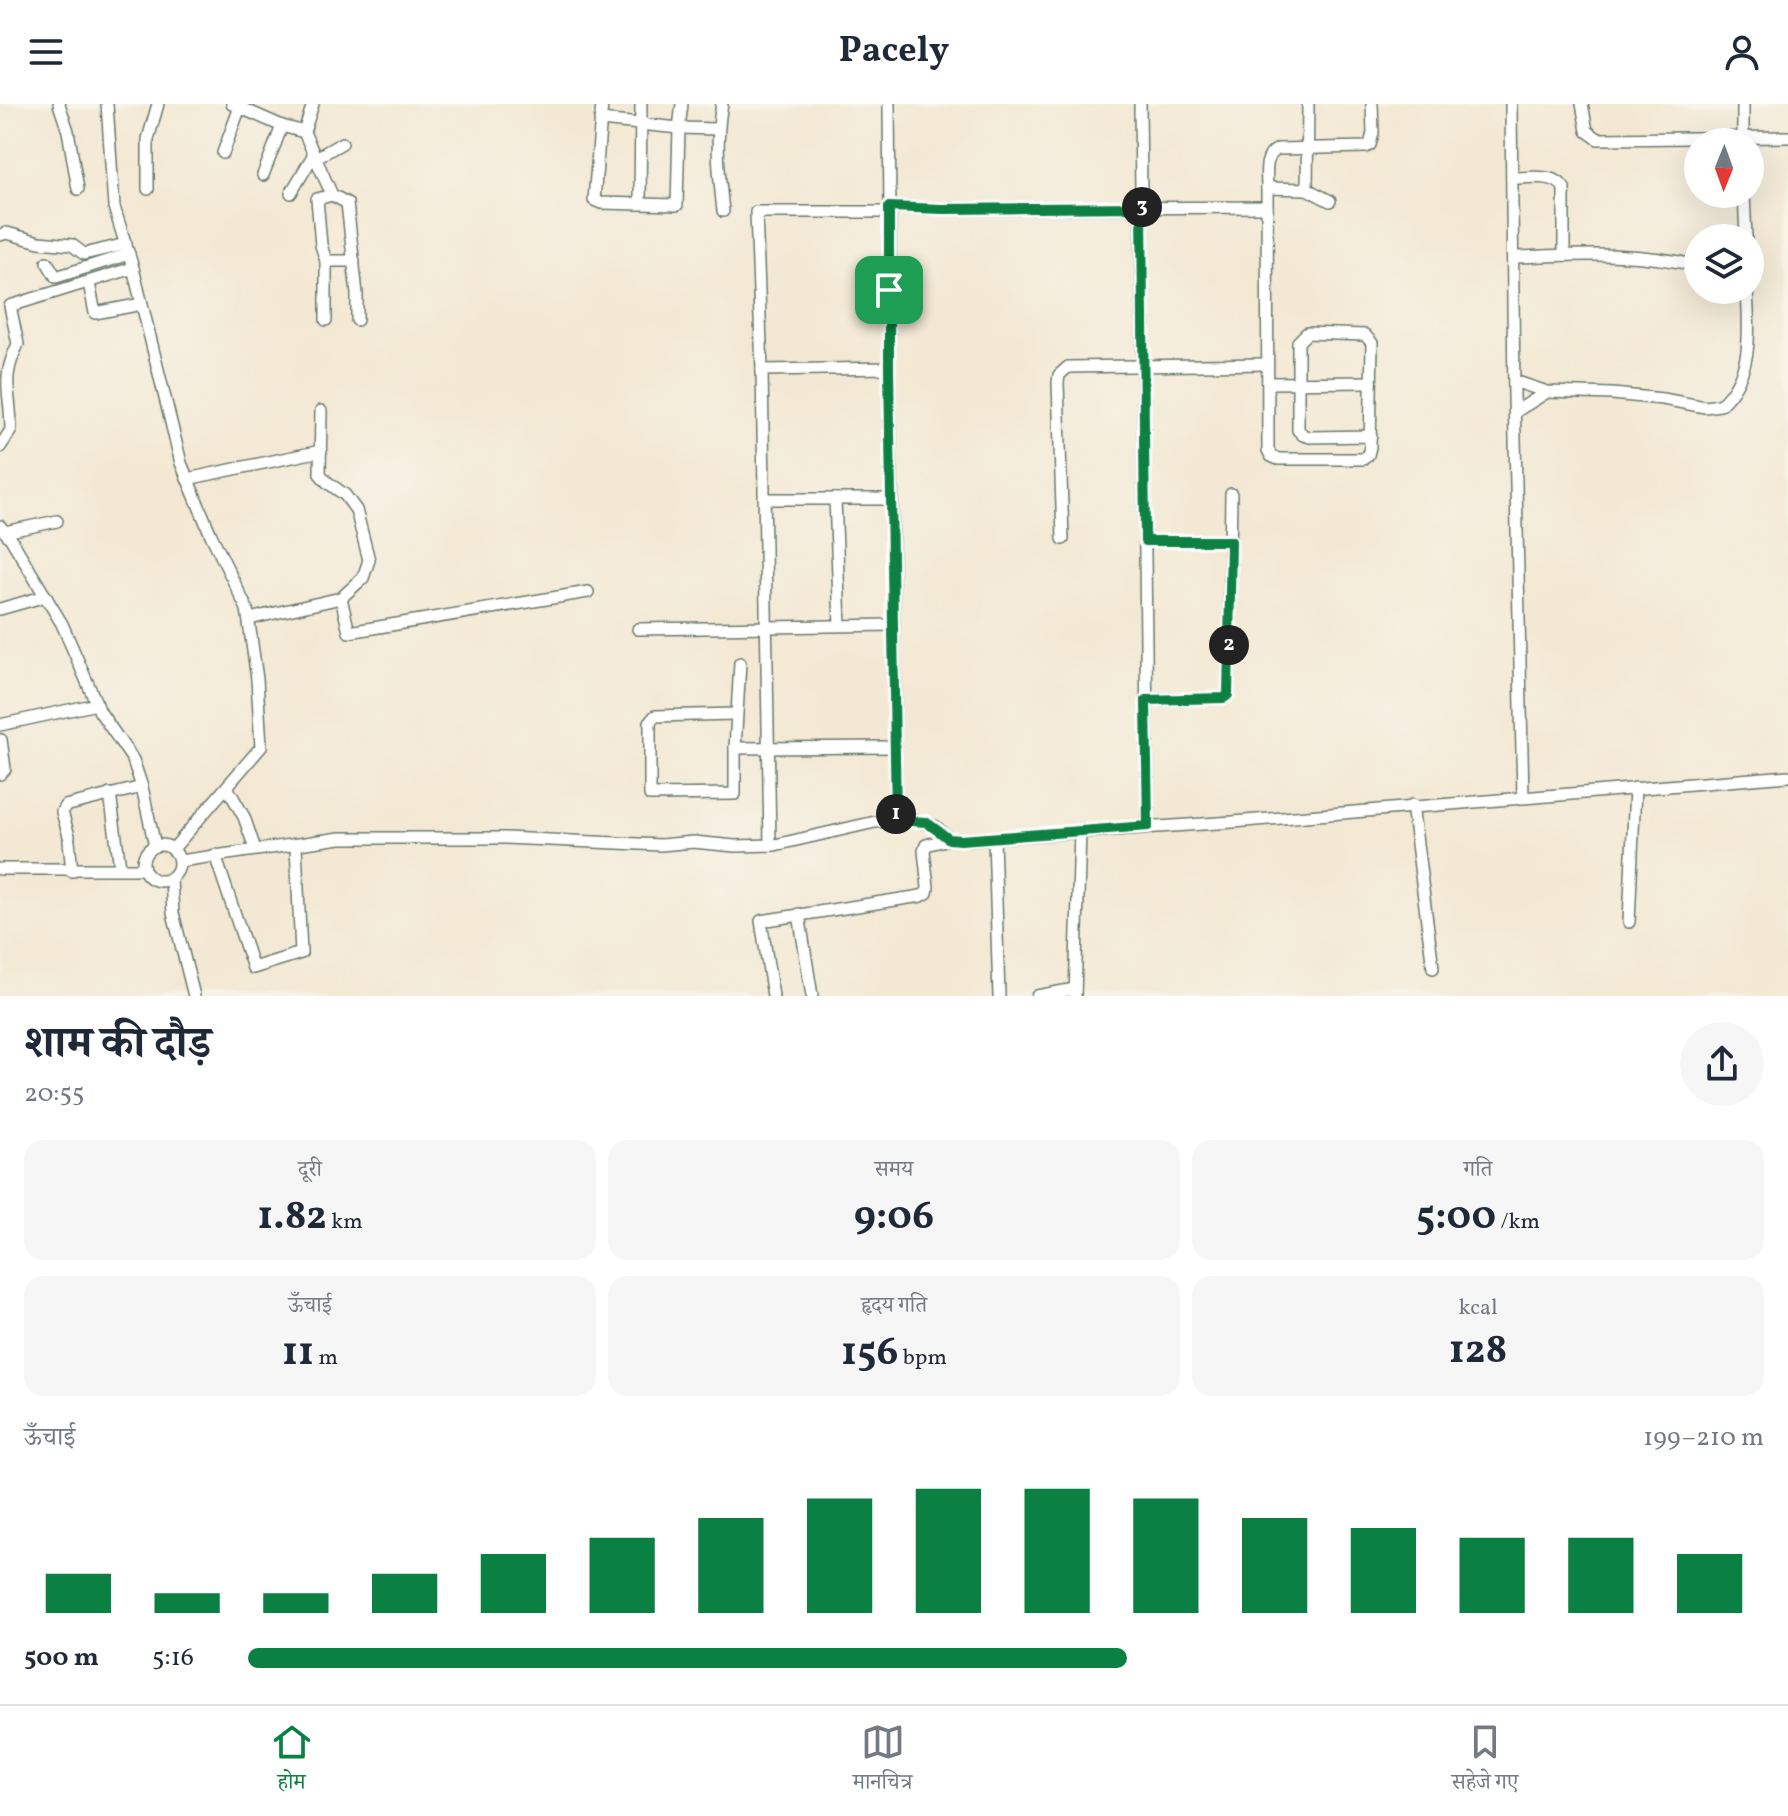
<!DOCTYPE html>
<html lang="hi">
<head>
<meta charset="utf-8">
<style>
	body { margin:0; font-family:Vollkorn,"Noto Serif Devanagari",serif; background:#f6f6f7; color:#1f2937; height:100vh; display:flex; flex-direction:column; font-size:30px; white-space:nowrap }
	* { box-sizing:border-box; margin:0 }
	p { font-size:26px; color:#747a83 }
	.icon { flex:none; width:44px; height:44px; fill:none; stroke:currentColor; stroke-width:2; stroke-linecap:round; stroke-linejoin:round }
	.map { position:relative; height:892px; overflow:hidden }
	.drawer { display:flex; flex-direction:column; background:#fff; flex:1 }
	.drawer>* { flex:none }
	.needle { width:52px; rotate:181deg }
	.buttons { position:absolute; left:1684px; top:24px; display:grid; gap:16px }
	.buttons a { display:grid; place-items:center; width:80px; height:80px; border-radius:50%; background:#fff; box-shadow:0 8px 32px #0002; font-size:40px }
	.pin { position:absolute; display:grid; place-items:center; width:68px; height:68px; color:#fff; margin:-34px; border-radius:16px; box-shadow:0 4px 12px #0006 }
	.km { position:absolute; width:40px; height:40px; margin:-20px; border-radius:50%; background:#222; color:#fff; font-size:22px; line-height:40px; text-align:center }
	.round { display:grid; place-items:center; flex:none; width:84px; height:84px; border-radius:42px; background:#f6f6f7 }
	.head { display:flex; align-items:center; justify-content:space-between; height:136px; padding:0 24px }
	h1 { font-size:44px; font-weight:700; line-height:60px }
	.metrics { display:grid; grid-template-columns:repeat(3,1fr); gap:12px; height:136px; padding:8px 24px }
	.metrics div { display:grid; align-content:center; border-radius:20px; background:#f6f6f7; text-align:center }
	.metrics b { font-size:40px; font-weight:700 }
	.metrics small { font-size:22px; font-weight:400 }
	.metrics p { font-size:22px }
	.chart { height:224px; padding:16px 24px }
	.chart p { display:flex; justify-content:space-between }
	.chart svg { width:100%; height:144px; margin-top:8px; stroke:#0b8043; stroke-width:6 }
	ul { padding:0 24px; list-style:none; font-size:26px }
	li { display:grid; grid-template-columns:128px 96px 1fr; align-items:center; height:60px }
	li i { height:20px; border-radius:10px; background:#0b8043 }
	header { display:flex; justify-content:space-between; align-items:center; height:104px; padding:0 24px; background:#fff; font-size:36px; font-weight:700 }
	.tab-bar { display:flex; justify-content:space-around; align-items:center; height:112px; border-top:2px solid #e0e1e3; background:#fff; font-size:22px; color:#747a83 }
	.tab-bar a { display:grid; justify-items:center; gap:4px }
	.tab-bar .on { color:#0b8043 }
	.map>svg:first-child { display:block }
</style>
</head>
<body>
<header><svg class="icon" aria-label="menu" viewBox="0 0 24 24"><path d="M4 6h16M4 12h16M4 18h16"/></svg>Pacely<svg class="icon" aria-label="person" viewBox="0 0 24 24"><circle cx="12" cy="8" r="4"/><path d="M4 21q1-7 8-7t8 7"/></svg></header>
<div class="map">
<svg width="1788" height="892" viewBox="0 0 1788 892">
	<rect width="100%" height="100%" fill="#f7f3e8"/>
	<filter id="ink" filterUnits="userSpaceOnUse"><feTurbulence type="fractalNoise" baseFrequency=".0125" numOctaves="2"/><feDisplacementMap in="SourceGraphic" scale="16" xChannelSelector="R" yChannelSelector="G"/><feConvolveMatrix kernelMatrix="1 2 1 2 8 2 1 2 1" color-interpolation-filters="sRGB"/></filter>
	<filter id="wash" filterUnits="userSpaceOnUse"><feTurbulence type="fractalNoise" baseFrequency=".006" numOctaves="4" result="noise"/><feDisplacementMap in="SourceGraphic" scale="32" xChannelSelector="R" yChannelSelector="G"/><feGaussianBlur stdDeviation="1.8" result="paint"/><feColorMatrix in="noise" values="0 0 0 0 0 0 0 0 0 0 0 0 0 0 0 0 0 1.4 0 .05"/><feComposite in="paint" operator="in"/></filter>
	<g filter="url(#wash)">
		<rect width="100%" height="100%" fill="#f3e8d3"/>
	</g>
	<g filter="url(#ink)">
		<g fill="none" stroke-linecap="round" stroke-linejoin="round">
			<defs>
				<g id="minor">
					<polyline points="59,0 68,27 78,85"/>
					<polyline points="107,0 114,103 133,164 181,359 211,431 247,505 257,575 261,643 173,745"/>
					<polyline points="232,0 282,22 304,28 332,91 347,99 357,190 357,216"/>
					<polyline points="602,0 594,96 601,99 677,101 679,24 682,0"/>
					<path d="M 722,0 C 715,36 719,70 723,107"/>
					<polyline points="1140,0 1148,722"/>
					<polyline points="1511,0 1514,291 1523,693"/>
					<polyline points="1582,0 1587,27 1598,35 1788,33"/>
					<polyline points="1743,0 1743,38"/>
					<polyline points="600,16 679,24 717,25"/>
					<polyline points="304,28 313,0"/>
					<polyline points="223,49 240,3"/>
					<polyline points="316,54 342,39"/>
					<polyline points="263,71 282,22"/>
					<path d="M 1512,74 C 1528,74 1555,69 1564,84 L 1564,151"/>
					<polyline points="1267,84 1307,85 1308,0"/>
					<polyline points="148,85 148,35 158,0"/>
					<polyline points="1307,85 1330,97"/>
					<polyline points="291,89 314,50"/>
					<polyline points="1744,90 1746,134"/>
					<polyline points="640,99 641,0"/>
					<polyline points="889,103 942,105 1267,103"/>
					<polyline points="0,131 7,129 39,138 72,141 84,150 126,140"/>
					<path d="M 1513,153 C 1575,151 1636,147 1698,162"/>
					<polyline points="326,157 354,157"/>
					<polyline points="47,158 56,173 129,150"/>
					<polyline points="89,179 95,209 142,200"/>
					<polyline points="326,216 326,157 321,141 317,95 332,91"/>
					<polyline points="762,266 756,108 890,108 889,0"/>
					<path d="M 1514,277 L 1547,288 L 1612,290 L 1663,295 L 1705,303 L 1720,301 C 1754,270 1749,228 1747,186"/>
					<polyline points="1268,279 1371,278"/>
					<polyline points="321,307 320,370 327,378 345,391 356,406 369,456 363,474 341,494"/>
					<polyline points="1515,308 1547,288"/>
					<path d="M 1371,332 L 1310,333 L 1303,331 L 1298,326 L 1298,238 L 1307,229 L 1365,231 L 1372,239 L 1370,343 L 1368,351 L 1363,355 L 1278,355 L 1271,352 L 1268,346 L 1267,84 C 1267,70 1263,52 1278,45 L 1366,43 L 1370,41 L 1373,29 L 1372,0"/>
					<path d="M 0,343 L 11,326 C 11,286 0,278 18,240 L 10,202 L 133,164"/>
					<polyline points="187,375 321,347"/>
					<polyline points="766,395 892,395 889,264"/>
					<polyline points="835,395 840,521"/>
					<polyline points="892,395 896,716"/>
					<polyline points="0,422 11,435 62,520 100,608 133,656 142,683 155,742"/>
					<polyline points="5,428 57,417"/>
					<polyline points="1063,435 1058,279 1059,271 1068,263 1267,260"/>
					<polyline points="1145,437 1231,437"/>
					<polyline points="0,505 46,492"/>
					<polyline points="249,515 341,494 349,528 588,488"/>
					<polyline points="638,525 893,521"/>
					<polyline points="1146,596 1224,594 1228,591 1231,390"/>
					<polyline points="735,610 655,612 650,618 650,691 735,690 735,644 895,643"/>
					<polyline points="0,621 97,600"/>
					<polyline points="735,644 740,559"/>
					<polyline points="0,670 5,665 1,636"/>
					<polyline points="227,683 244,713 255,745"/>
					<polyline points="110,690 120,763"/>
					<polyline points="1412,701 1433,864"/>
					<polyline points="69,732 62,708 65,702 142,683"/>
					<polyline points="994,734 999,892"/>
					<polyline points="69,737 72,767"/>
					<circle cx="161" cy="759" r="18"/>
					<polyline points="770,741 762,266 889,264 890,108"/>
					<polyline points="215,751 253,864 301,849 296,742"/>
					<polyline points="180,757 340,734 505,734 661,741 693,738 735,742 775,741 875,718 914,716 935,722 949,735 961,736 1233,718 1788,672"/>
					<polyline points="0,765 144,765"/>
					<polyline points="171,775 173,809 194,892"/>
					<polyline points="799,810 812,892"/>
					<polyline points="1629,818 1635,684"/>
					<polyline points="773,892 761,817 921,792 927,789 928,783 924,747 926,741 949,735"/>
					<polyline points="1037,892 1075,885"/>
					<polyline points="1075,892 1080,727"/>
				</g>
			</defs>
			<!-- minor casing -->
			<use href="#minor" stroke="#69796c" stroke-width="14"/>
			<!-- minor -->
			<use href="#minor" stroke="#fff" stroke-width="11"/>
		</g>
	</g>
	<g fill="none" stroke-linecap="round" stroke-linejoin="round" filter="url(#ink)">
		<defs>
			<polygon id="route" points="889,103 942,105 1142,103 1145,437 1231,437 1228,591 1224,594 1146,596 1148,722 961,736 949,735 926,718 896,716 889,264"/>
		</defs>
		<!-- route casing -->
		<use href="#route" stroke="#fff" stroke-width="16"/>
		<!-- route -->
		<use href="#route" stroke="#0b8043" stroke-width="10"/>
	</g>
</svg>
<div class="buttons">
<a><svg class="needle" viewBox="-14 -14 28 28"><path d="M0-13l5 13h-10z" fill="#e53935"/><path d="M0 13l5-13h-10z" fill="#747a83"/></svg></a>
<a><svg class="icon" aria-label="layers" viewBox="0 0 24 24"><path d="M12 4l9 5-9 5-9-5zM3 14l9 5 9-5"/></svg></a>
</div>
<div class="pin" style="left:889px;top:186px;background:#1e9e55"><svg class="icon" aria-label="arrive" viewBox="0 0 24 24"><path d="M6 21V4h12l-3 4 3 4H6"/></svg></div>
<b class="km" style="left:896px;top:710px">1</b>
<b class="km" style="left:1229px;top:541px">2</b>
<b class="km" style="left:1142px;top:103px">3</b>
</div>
<section class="drawer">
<div class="head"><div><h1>शाम की दौड़</h1><p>20:55</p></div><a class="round"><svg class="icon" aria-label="share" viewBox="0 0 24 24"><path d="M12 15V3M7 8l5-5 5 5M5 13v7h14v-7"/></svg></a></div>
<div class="metrics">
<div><p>दूरी</p><b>1.82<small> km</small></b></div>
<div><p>समय</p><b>9:06</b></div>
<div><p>गति</p><b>5:00<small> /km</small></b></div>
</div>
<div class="metrics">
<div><p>ऊँचाई</p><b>11<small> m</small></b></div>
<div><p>हृदय गति</p><b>156<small> bpm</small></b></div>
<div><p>kcal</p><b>128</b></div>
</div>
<div class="chart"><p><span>ऊँचाई</span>199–210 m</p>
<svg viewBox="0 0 160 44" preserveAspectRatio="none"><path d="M5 44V32M15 44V38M25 44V38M35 44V32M45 44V26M55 44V21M65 44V15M75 44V9M85 44V6M95 44V6M105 44V9M115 44V15M125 44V18M135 44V21M145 44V21M155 44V26"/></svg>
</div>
<ul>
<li><b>500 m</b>5:16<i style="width:58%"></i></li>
</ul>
</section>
<nav class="tab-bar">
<a class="on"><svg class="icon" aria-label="home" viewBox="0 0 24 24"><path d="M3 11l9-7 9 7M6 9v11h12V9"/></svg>होम</a>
<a><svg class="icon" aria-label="map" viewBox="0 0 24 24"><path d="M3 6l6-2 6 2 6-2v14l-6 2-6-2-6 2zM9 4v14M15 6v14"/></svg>मानचित्र</a>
<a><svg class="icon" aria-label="saved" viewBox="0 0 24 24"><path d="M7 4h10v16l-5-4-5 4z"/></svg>सहेजे गए</a>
</nav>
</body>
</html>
